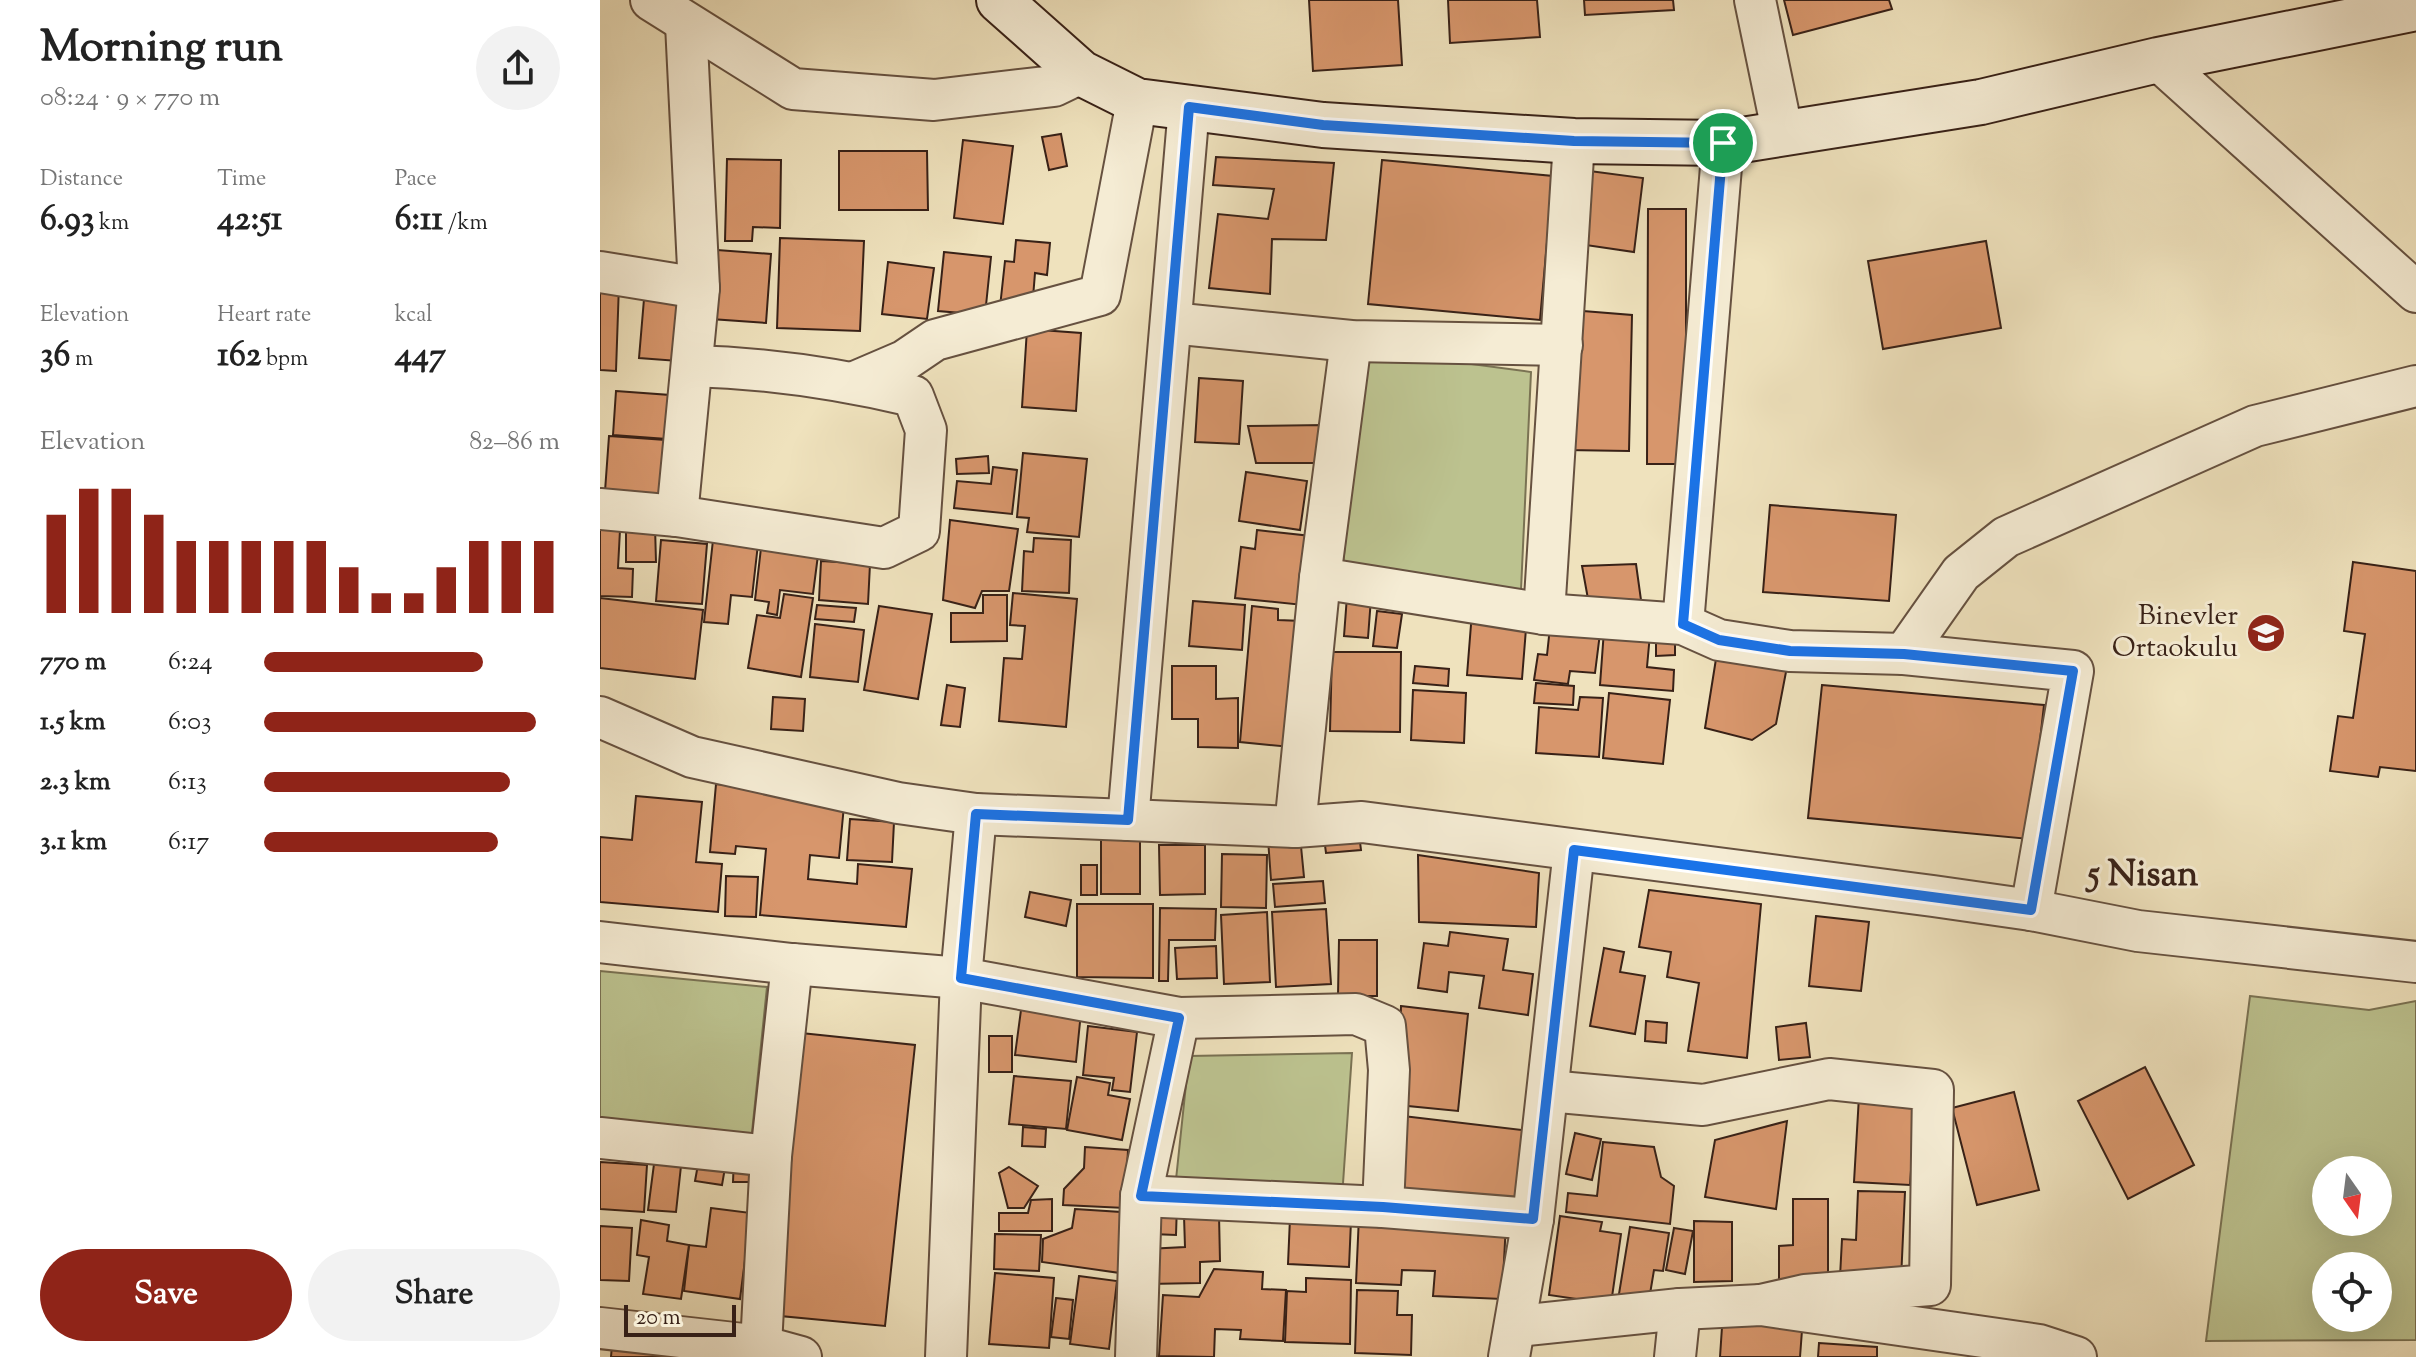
<!DOCTYPE html>
<html lang="en">
<head>
<meta charset="utf-8">
<style>
	body { margin:0; font-family:"Sorts Mill Goudy",serif; background:#f2f2f2; color:#222; height:100vh; display:flex; flex-direction:column; font-size:30px; white-space:nowrap }
	* { box-sizing:border-box; margin:0 }
	p { font-size:26px; color:#767676 }
	.icon { flex:none; width:44px; height:44px; fill:none; stroke:currentColor; stroke-width:2; stroke-linecap:round; stroke-linejoin:round }
	.map { position:relative; flex:1; overflow:hidden }
	.details { display:flex; flex-direction:column; background:#fff; width:600px }
	.details>* { flex:none }
	.needle { width:52px; rotate:166deg }
	.tools { position:absolute; left:1712px; top:1156px; display:grid; gap:16px }
	.tools a { display:grid; place-items:center; width:80px; height:80px; border-radius:50%; background:#fff; box-shadow:0 8px 32px #0002; font-size:40px }
	.scale { position:absolute; left:24px; bottom:20px; width:112px; box-sizing:border-box; padding-left:8px; border:4px solid #382117; border-top:0; font-size:22px; line-height:28px; white-space:nowrap; color:#382117; -webkit-text-stroke:6px #f5ecd4; paint-order:stroke }
	.pin { position:absolute; display:grid; place-items:center; width:68px; height:68px; color:#fff; margin:-34px; border:4px solid #fff; border-radius:50%; box-shadow:0 2px 8px #0007 }
	.round { display:grid; place-items:center; flex:none; width:84px; height:84px; border-radius:42px; background:#f2f2f2 }
	.overview { display:flex; align-items:center; justify-content:space-between; height:136px; padding:0 40px }
	h1 { font-size:44px; font-weight:700; line-height:60px }
	.metrics { display:grid; grid-template-columns:repeat(3,1fr); gap:12px; height:136px; padding:8px 40px }
	.metrics div { display:grid; align-content:center }
	.metrics b { font-size:34px; font-weight:700 }
	.metrics small { font-size:22px; font-weight:400 }
	.metrics p { font-size:22px }
	.chart { height:224px; padding:16px 40px }
	.chart p { display:flex; justify-content:space-between }
	.chart svg { width:100%; height:144px; margin-top:8px; stroke:#8f2418; stroke-width:6 }
	.action { display:flex; gap:16px; margin-top:auto; padding:16px 40px }
	.action a { flex:1; height:92px; border-radius:48px; background:#8f2418; color:#fff; font-size:32px; font-weight:700; line-height:92px; text-align:center }
	.action a+a { background:#f2f2f2; color:#222 }
	ul { padding:0 40px; list-style:none; font-size:26px }
	li { display:grid; grid-template-columns:128px 96px 1fr; align-items:center; height:60px }
	li i { height:20px; border-radius:10px; background:#8f2418 }
	main { display:flex; flex:1; min-height:0 }
	.map>svg:first-child { display:block }
</style>
</head>
<body>
<main>
<section class="details">
<div class="overview"><div><h1>Morning run</h1><p>08:24 · 9 × 770 m</p></div><a class="round"><svg class="icon" aria-label="share" viewBox="0 0 24 24"><path d="M12 15V3M7 8l5-5 5 5M5 13v7h14v-7"/></svg></a></div>
<div class="metrics">
<div><p>Distance</p><b>6.93<small> km</small></b></div>
<div><p>Time</p><b>42:51</b></div>
<div><p>Pace</p><b>6:11<small> /km</small></b></div>
</div>
<div class="metrics">
<div><p>Elevation</p><b>36<small> m</small></b></div>
<div><p>Heart rate</p><b>162<small> bpm</small></b></div>
<div><p>kcal</p><b>447</b></div>
</div>
<div class="chart"><p><span>Elevation</span>82–86 m</p>
<svg viewBox="0 0 160 44" preserveAspectRatio="none"><path d="M5 44V14M15 44V6M25 44V6M35 44V14M45 44V22M55 44V22M65 44V22M75 44V22M85 44V22M95 44V30M105 44V38M115 44V38M125 44V30M135 44V22M145 44V22M155 44V22"/></svg>
</div>
<ul>
<li><b>770 m</b>6:24<i style="width:74%"></i></li>
<li><b>1.5 km</b>6:03<i style="width:92%"></i></li>
<li><b>2.3 km</b>6:13<i style="width:83%"></i></li>
<li><b>3.1 km</b>6:17<i style="width:79%"></i></li>
</ul>
<div class="action"><a>Save</a><a>Share</a></div>
</section>
<div class="map">
<svg width="1816" height="1357" viewBox="0 0 1816 1357">
	<rect width="100%" height="100%" fill="#efe2bd"/>
	<filter id="stains"><feTurbulence type="fractalNoise" baseFrequency=".0025" numOctaves="4"/><feColorMatrix values="0 0 0 0 .2 0 0 0 0 .09 0 0 0 0 .02 0 0 0 .5 -.17"/></filter>
	<radialGradient id="worn" r=".72"><stop offset=".6" stop-color="#630" stop-opacity="0"/><stop offset="1" stop-color="#630" stop-opacity=".3"/></radialGradient>
	<!-- green -->
	<g fill="#bcc28f" stroke="#7a7253" stroke-width="2" fill-rule="evenodd">
		<polygon points="766,350 931,372 921,590 743,564"/>
		<polygon points="0,971 167,987 151,1142 0,1128"/>
		<path d="M 1650,996 L 1769,1010 L 1816,1001 L 1816,1340 L 1606,1341 ZM 1726,1170 L 1778,1170 L 1778,1222 L 1726,1222 ZM 1726,1266 L 1778,1266 L 1778,1318 L 1726,1318 Z"/>
		<polygon points="752,1053 742,1198 575,1189 589,1056"/>
	</g>
	<!-- building -->
	<g fill="#d7966c" stroke="#382117" stroke-width="2">
		<polygon points="709,0 798,0 802,65 713,71"/>
		<polygon points="848,0 937,0 940,37 850,43"/>
		<polygon points="984,0 1073,0 1074,10 985,15"/>
		<polygon points="1184,0 1289,0 1292,9 1193,35"/>
		<polygon points="461,134 467,166 449,170 442,137"/>
		<polygon points="363,140 413,146 403,224 354,218"/>
		<polygon points="239,151 327,151 328,210 239,210"/>
		<polygon points="616,157 734,163 726,240 672,239 670,294 609,288 618,214 668,219 674,189 613,185"/>
		<polygon points="127,159 181,160 180,228 153,227 152,241 125,241"/>
		<polygon points="782,160 953,176 940,320 768,304"/>
		<polygon points="982,170 1043,178 1034,252 972,243"/>
		<polygon points="1048,209 1086,209 1086,464 1047,464"/>
		<polygon points="180,238 264,241 260,331 177,328"/>
		<polygon points="416,240 450,243 447,275 435,273 432,310 400,307 405,261 414,262"/>
		<polygon points="1386,241 1401,328 1283,349 1268,261"/>
		<polygon points="117,250 171,254 166,323 111,319"/>
		<polygon points="344,252 391,257 385,315 338,311"/>
		<polygon points="288,262 334,268 327,319 282,314"/>
		<polygon points="0,284 19,284 16,371 0,370"/>
		<polygon points="44,299 83,302 78,361 39,358"/>
		<polygon points="983,311 1032,315 1029,451 966,450"/>
		<polygon points="427,329 481,333 476,411 422,407"/>
		<polygon points="599,378 643,381 639,444 595,442"/>
		<polygon points="16,391 70,395 67,439 13,435"/>
		<polygon points="725,425 723,463 656,463 648,426"/>
		<polygon points="9,436 66,440 61,510 4,505"/>
		<polygon points="423,453 487,459 479,537 427,532 429,518 417,517"/>
		<polygon points="388,456 389,473 357,474 356,459"/>
		<polygon points="393,467 417,470 412,514 354,508 357,481 391,484"/>
		<polygon points="646,472 707,481 700,530 639,521"/>
		<polygon points="1170,505 1296,515 1289,601 1163,592"/>
		<polygon points="350,520 418,529 409,591 382,591 375,608 343,600"/>
		<polygon points="26,526 55,526 56,562 26,562"/>
		<polygon points="0,529 20,530 18,568 33,569 32,597 0,596"/>
		<polygon points="657,530 711,536 703,605 635,598 641,547 655,549"/>
		<polygon points="434,538 471,540 469,593 422,591 424,551 433,552"/>
		<polygon points="61,540 107,544 102,604 56,601"/>
		<polygon points="113,540 158,544 152,597 131,595 128,624 104,622"/>
		<polygon points="161,548 218,555 213,594 180,590 177,615 167,613 169,602 155,600"/>
		<polygon points="221,561 270,564 268,604 219,600"/>
		<polygon points="1753,562 1816,571 1816,771 1780,767 1778,777 1730,771 1738,716 1753,718 1765,634 1744,631"/>
		<polygon points="1036,564 1041,600 988,599 982,566"/>
		<polygon points="413,593 477,599 466,727 399,721 404,658 422,659 425,626 410,625"/>
		<polygon points="184,594 213,598 201,677 148,668 157,615 180,618"/>
		<polygon points="383,595 407,595 407,641 351,642 351,613 383,613"/>
		<polygon points="747,596 771,598 768,638 744,636"/>
		<polygon points="0,598 103,610 95,679 0,668"/>
		<polygon points="593,601 645,605 642,650 589,646"/>
		<polygon points="217,605 256,608 254,622 215,619"/>
		<polygon points="279,606 332,614 318,699 264,690"/>
		<polygon points="652,606 678,609 678,620 702,621 691,747 640,742"/>
		<polygon points="777,611 802,614 797,648 773,646"/>
		<polygon points="872,612 927,616 922,679 867,675"/>
		<polygon points="215,624 264,630 258,682 210,677"/>
		<polygon points="950,627 1000,633 995,673 970,671 968,684 934,680 938,654 947,655"/>
		<polygon points="1004,630 1050,634 1047,667 1074,670 1073,691 1000,685"/>
		<polygon points="1056,633 1075,633 1075,655 1056,656"/>
		<polygon points="1119,640 1190,651 1176,724 1152,740 1105,728"/>
		<polygon points="732,652 801,652 800,732 730,731"/>
		<polygon points="572,666 616,666 616,699 638,698 638,748 598,747 598,719 572,719"/>
		<polygon points="815,666 849,669 848,686 813,683"/>
		<polygon points="936,683 974,686 973,705 934,703"/>
		<polygon points="347,685 365,688 360,727 341,725"/>
		<polygon points="1222,685 1444,705 1429,839 1208,818"/>
		<polygon points="813,690 866,693 864,743 811,740"/>
		<polygon points="1009,693 1070,700 1063,764 1003,758"/>
		<polygon points="173,697 205,699 203,731 171,729"/>
		<polygon points="980,697 1003,698 999,757 936,753 939,707 978,710"/>
		<polygon points="116,784 245,795 239,858 210,855 208,879 257,884 258,864 312,869 306,927 160,915 166,849 136,846 135,854 110,852"/>
		<polygon points="36,796 102,802 96,862 122,864 118,912 0,902 0,837 32,840"/>
		<polygon points="250,819 294,822 292,862 247,860"/>
		<polygon points="759,834 761,850 726,853 724,838"/>
		<polygon points="700,836 704,877 671,880 668,839"/>
		<rect x="501" y="839" width="39" height="55"/>
		<polygon points="559,845 605,845 605,894 560,895"/>
		<polygon points="622,854 667,855 666,908 621,907"/>
		<polygon points="818,855 939,873 936,927 819,922"/>
		<rect x="481" y="865" width="16" height="30"/>
		<polygon points="126,876 158,877 156,917 125,916"/>
		<polygon points="723,881 725,903 675,907 673,884"/>
		<polygon points="1049,890 1161,904 1147,1058 1088,1051 1099,983 1067,977 1071,952 1039,947"/>
		<polygon points="430,892 471,900 466,926 425,917"/>
		<polygon points="477,904 553,904 553,978 477,977"/>
		<polygon points="560,908 616,909 615,940 569,940 568,981 559,981"/>
		<polygon points="726,909 731,984 676,987 672,912"/>
		<polygon points="667,912 670,982 624,984 621,915"/>
		<polygon points="1216,916 1269,922 1261,991 1209,986"/>
		<polygon points="850,932 908,939 903,970 933,974 928,1015 879,1008 884,976 849,972 847,992 818,988 824,943 848,946"/>
		<polygon points="739,940 777,940 777,996 738,996"/>
		<polygon points="616,946 617,978 577,979 575,948"/>
		<polygon points="1004,948 1024,952 1020,972 1045,976 1035,1034 990,1026"/>
		<polygon points="423,995 482,1002 476,1062 415,1055"/>
		<polygon points="801,1006 868,1014 858,1111 798,1105"/>
		<polygon points="1046,1021 1067,1023 1066,1043 1045,1041"/>
		<polygon points="1206,1023 1210,1057 1179,1060 1176,1027"/>
		<polygon points="488,1026 537,1032 530,1092 512,1090 514,1078 483,1075"/>
		<polygon points="201,1033 315,1045 285,1326 170,1315"/>
		<rect x="389" y="1036" width="23" height="36"/>
		<polygon points="1545,1067 1594,1165 1528,1199 1478,1101"/>
		<polygon points="414,1076 471,1081 466,1129 409,1124"/>
		<polygon points="477,1077 510,1083 508,1095 530,1099 522,1140 467,1130"/>
		<polygon points="1414,1092 1439,1190 1377,1205 1352,1108"/>
		<polygon points="1259,1096 1316,1099 1310,1185 1254,1182"/>
		<polygon points="803,1116 931,1131 922,1207 798,1191"/>
		<polygon points="1187,1121 1176,1209 1105,1197 1115,1140"/>
		<polygon points="423,1127 446,1129 445,1147 422,1146"/>
		<polygon points="975,1133 1001,1139 992,1180 966,1174"/>
		<polygon points="1003,1142 1054,1147 1061,1177 1074,1186 1070,1224 966,1212 968,1193 997,1196"/>
		<polygon points="485,1147 528,1150 525,1208 463,1205 464,1189 484,1168"/>
		<polygon points="134,1157 154,1158 153,1182 133,1182"/>
		<polygon points="99,1159 126,1162 122,1185 95,1181"/>
		<polygon points="0,1162 47,1165 44,1212 0,1209"/>
		<polygon points="54,1164 81,1166 76,1212 48,1210"/>
		<polygon points="409,1167 438,1186 424,1208 408,1208 399,1173"/>
		<polygon points="1258,1191 1305,1192 1301,1280 1240,1277 1242,1239 1256,1240"/>
		<polygon points="452,1199 452,1231 399,1231 399,1213 428,1213 431,1200"/>
		<polygon points="1193,1199 1228,1199 1228,1288 1179,1288 1179,1246 1193,1245"/>
		<polygon points="553,1204 577,1204 576,1235 552,1234"/>
		<polygon points="111,1208 151,1213 140,1299 84,1291 89,1245 106,1247"/>
		<polygon points="475,1209 521,1212 520,1273 442,1262 443,1239 472,1228"/>
		<polygon points="619,1215 620,1261 600,1262 600,1283 548,1284 547,1249 585,1247 584,1216"/>
		<polygon points="759,1216 906,1223 902,1299 833,1296 835,1271 802,1270 801,1285 756,1283"/>
		<polygon points="960,1216 1002,1222 1000,1231 1021,1234 1011,1304 949,1295"/>
		<polygon points="690,1218 751,1221 749,1267 688,1264"/>
		<polygon points="41,1220 69,1225 67,1241 89,1245 81,1299 43,1294 49,1257 37,1255"/>
		<polygon points="1094,1221 1132,1222 1132,1281 1094,1282"/>
		<polygon points="0,1226 32,1228 29,1281 0,1280"/>
		<polygon points="1030,1227 1069,1233 1063,1271 1054,1270 1048,1306 1018,1300"/>
		<polygon points="1074,1228 1093,1231 1085,1274 1066,1270"/>
		<polygon points="395,1234 441,1235 439,1271 394,1269"/>
		<polygon points="614,1269 663,1272 662,1289 686,1290 683,1341 640,1339 641,1330 615,1329 614,1357 559,1356 563,1295 599,1297"/>
		<polygon points="395,1273 454,1278 449,1348 389,1344"/>
		<polygon points="479,1276 517,1281 509,1349 470,1344"/>
		<polygon points="706,1278 751,1280 750,1344 685,1342 687,1291 706,1292"/>
		<polygon points="757,1290 798,1291 797,1315 812,1315 811,1355 755,1353"/>
		<polygon points="456,1298 473,1300 469,1339 451,1337"/>
		<polygon points="1123,1312 1203,1317 1200,1357 1120,1357"/>
		<polygon points="13,1334 74,1342 73,1357 11,1357"/>
		<polygon points="1219,1343 1277,1347 1277,1357 1218,1357"/>
	</g>
	<g fill="none" stroke-linecap="round" stroke-linejoin="round">
		<defs>
			<g id="street">
				<polyline points="51,0 193,89 334,100 454,86 481,73"/>
				<polyline points="1155,0 1183,135"/>
				<polyline points="1558,60 1816,292"/>
				<polyline points="0,272 99,288"/>
				<polyline points="571,323 751,341 962,345"/>
				<polyline points="255,382 304,361 335,340 500,295 537,101"/>
				<path d="M 0,509 L 77,516 L 284,548 L 319,531 L 326,430 L 313,396 C 241,379 166,368 92,366"/>
				<polyline points="77,516 99,288 86,24"/>
				<polyline points="720,578 944,614 1083,624 1119,640 1190,651 1304,654 1473,671 1431,910"/>
				<polyline points="944,614 974,141"/>
				<polyline points="1083,624 1123,143"/>
				<polyline points="1304,654 1361,573 1406,537 1655,426 1816,386"/>
				<polyline points="0,717 92,757 298,803 376,814 528,820 695,827 762,822 1333,896 1431,910 1538,931 1816,962"/>
				<polyline points="528,820 589,107"/>
				<polyline points="695,827 720,578 751,341"/>
				<polyline points="0,942 192,964 361,978 579,1018 756,1014 785,1026 789,1070 783,1207"/>
				<polyline points="948,1091 1103,1105 1229,1079 1333,1090 1330,1285 1205,1295 1161,1305"/>
				<polyline points="0,1138 171,1156"/>
				<polyline points="541,1196 783,1207 933,1219"/>
				<polyline points="917,1326 1080,1309 1161,1305 1439,1345 1476,1357"/>
				<polyline points="0,1328 161,1346 201,1357"/>
				<polyline points="161,1346 171,1156 192,964"/>
				<polyline points="346,1357 361,978 376,814"/>
				<polyline points="536,1357 541,1196 579,1018"/>
				<polyline points="909,1357 933,1219 974,850"/>
				<polyline points="1075,1357 1080,1309"/>
			</g>
			<polyline id="secondary" points="399,0 481,73 537,101 723,125 974,141 1123,143 1381,102 1558,60 1816,8"/>
		</defs>
		<!-- street casing -->
		<use href="#street" stroke="#665140" stroke-width="44"/>
		<!-- secondary casing -->
		<use href="#secondary" stroke="#382117" stroke-width="48"/>
		<!-- street -->
		<use href="#street" stroke="#f5ecd4" stroke-width="40"/>
		<!-- secondary -->
		<use href="#secondary" stroke="#f5ecd4" stroke-width="44"/>
	</g>
	<g fill="none" stroke-linecap="round" stroke-linejoin="round">
		<defs>
			<polygon id="route" points="589,107 723,125 974,141 1123,143 1083,624 1119,640 1190,651 1304,654 1473,671 1431,910 974,850 933,1219 783,1207 541,1196 579,1018 361,978 376,814 528,820"/>
		</defs>
		<!-- route casing -->
		<use href="#route" stroke="#fff" stroke-width="16"/>
		<!-- route -->
		<use href="#route" stroke="#1a73e8" stroke-width="10"/>
	</g>
	<!-- icons -->
	<defs>
		<symbol id="school-disc" viewBox="-11 -11 22 22"><circle r="9.5" fill="#8f2418" stroke="#f5ecd4"/><path d="M0-5L7-2L0 1L-7-2ZM-4 1L0 2.5L4 1V4Q0 6-4 4Z" fill="#fff"/></symbol>
	</defs>
	<g fill-rule="evenodd">
		<use href="#school-disc" x="1644" y="611" width="44" height="44"/>
	</g>
	<g text-anchor="middle" dominant-baseline="central" stroke-width="6" stroke-linejoin="round" paint-order="stroke">
		<!-- poi labels -->
		<g font-size="28" fill="#382117" stroke="#f5ecd4" text-anchor="end">
			<text x="1638" y="617">Binevler<tspan x="1638" dy="32">Ortaokulu</tspan></text>
		</g>
		<!-- district labels -->
		<g font-size="36" font-weight="bold" fill="#382117" stroke="#f5ecd4">
			<text x="1543" y="876">5 Nisan</text>
		</g>
	</g>
	<rect width="100%" height="100%" filter="url(#stains)"/>
	<rect width="100%" height="100%" fill="url(#worn)"/>
</svg>
<div class="tools">
<a><svg class="needle" viewBox="-14 -14 28 28"><path d="M0-13l5 13h-10z" fill="#e53935"/><path d="M0 13l5-13h-10z" fill="#767676"/></svg></a>
<a><svg class="icon" aria-label="locate" viewBox="0 0 24 24"><circle cx="12" cy="12" r="6"/><path d="M12 2v4M12 18v4M2 12h4M18 12h4"/></svg></a>
</div>
<div class="scale">20 m</div>
<div class="pin" style="left:1123px;top:143px;background:#1e9e55"><svg class="icon" aria-label="arrive" viewBox="0 0 24 24"><path d="M6 21V4h12l-3 4 3 4H6"/></svg></div>
</div>
</main>
</body>
</html>
